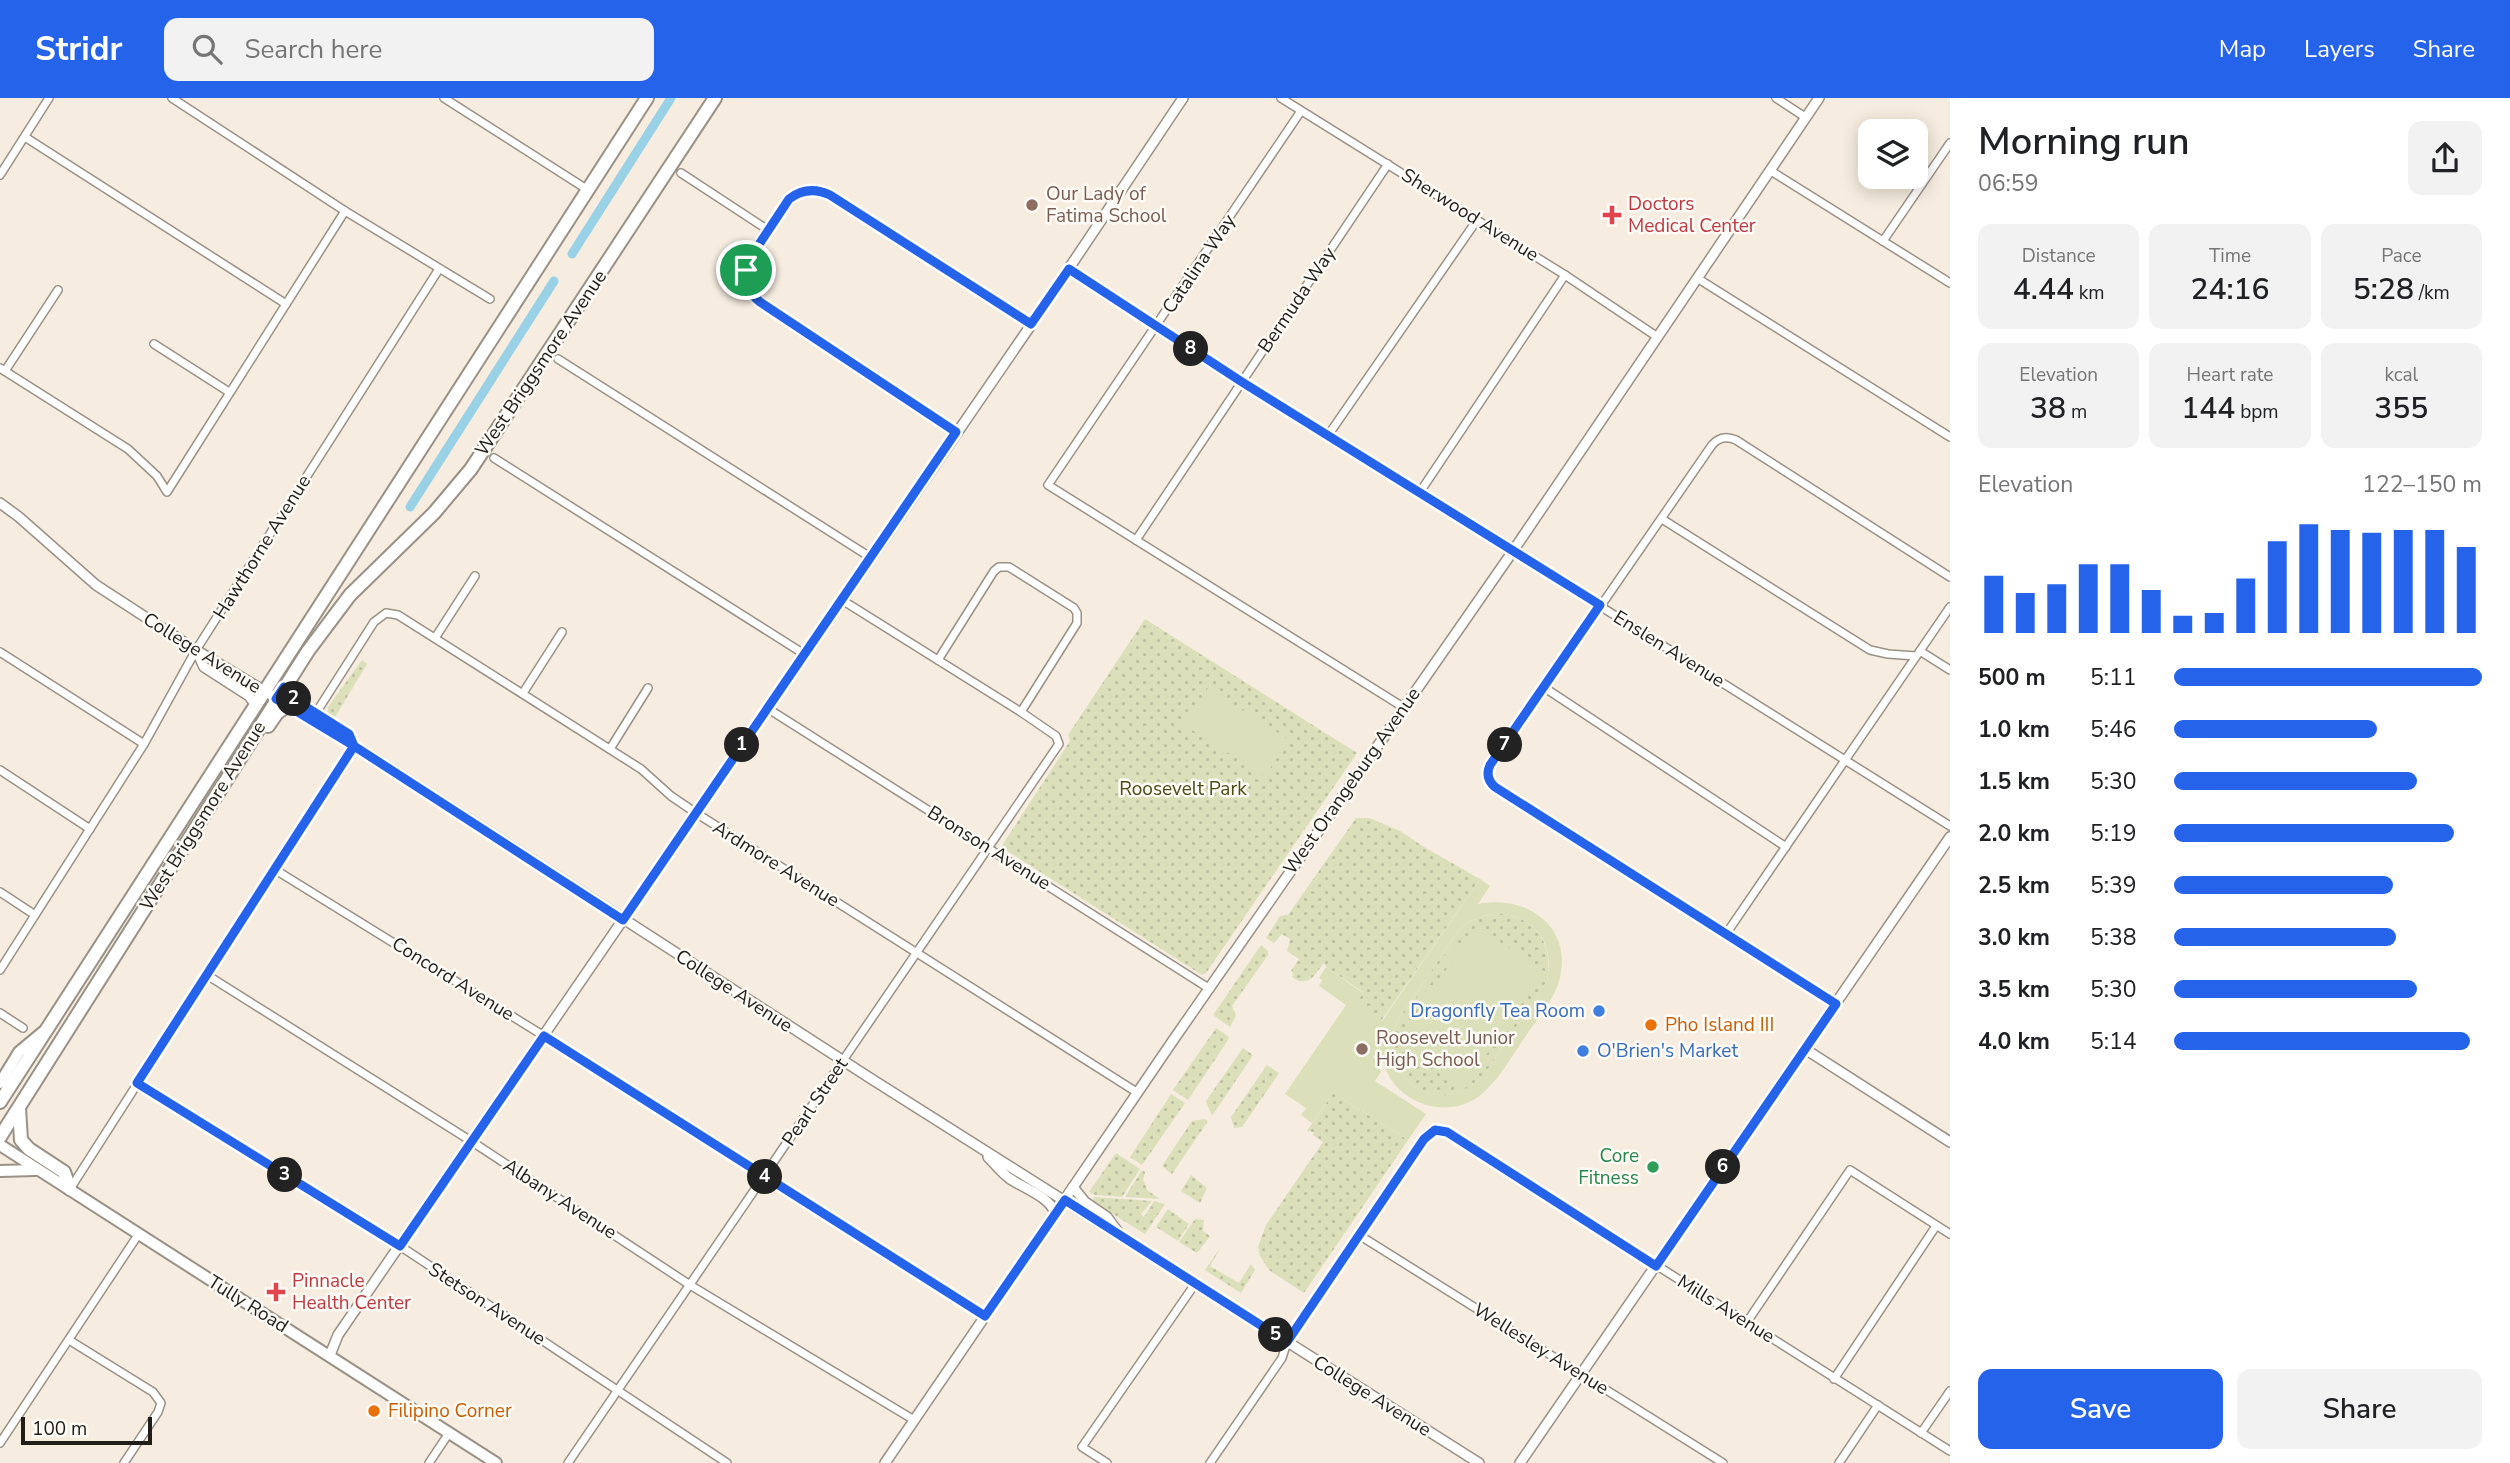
<!DOCTYPE html>
<html lang="en">
<head>
<meta charset="utf-8">
<style>
	body { margin:0; font-family:"Nunito Sans",sans-serif; background:#f2f2f2; color:#202124; height:100vh; display:flex; flex-direction:column; font-size:26px; white-space:nowrap }
	* { box-sizing:border-box; margin:0 }
	p { font-size:23px; color:#757577 }
	.icon { flex:none; width:38px; height:38px; fill:none; stroke:currentColor; stroke-width:2; stroke-linecap:round; stroke-linejoin:round }
	.map { position:relative; flex:1; overflow:hidden }
	.details { display:flex; flex-direction:column; background:#fff; width:560px }
	.details>* { flex:none }
	.tools { position:absolute; left:1858px; top:21px; display:grid; gap:14px }
	.tools a { display:grid; place-items:center; width:70px; height:70px; border-radius:14px; background:#fff; box-shadow:0 4px 18px #0003; font-size:35px }
	.scale { position:absolute; left:21px; bottom:18px; width:131px; box-sizing:border-box; padding-left:7px; border:4px solid #211d19; border-top:0; font-size:19px; line-height:24px; white-space:nowrap; color:#211d19; -webkit-text-stroke:5px #fefaf5; paint-order:stroke }
	.pin { position:absolute; display:grid; place-items:center; width:60px; height:60px; color:#fff; margin:-30px; border:4px solid #fff; border-radius:50%; box-shadow:0 2px 7px #0007 }
	.km { position:absolute; width:35px; height:35px; margin:-18px; border-radius:50%; background:#222; color:#fff; font-size:19px; line-height:35px; text-align:center }
	.round { display:grid; place-items:center; flex:none; width:74px; height:74px; border-radius:14px; background:#f2f2f2 }
	.overview { display:flex; align-items:center; justify-content:space-between; height:119px; padding:0 28px }
	h1 { font-size:38px; font-weight:600; line-height:52px }
	.stats { display:grid; grid-template-columns:repeat(3,1fr); gap:10px; height:119px; padding:7px 28px }
	.stats div { display:grid; align-content:center; border-radius:14px; background:#f2f2f2; text-align:center }
	.stats b { font-size:30px; font-weight:600 }
	.stats small { font-size:19px; font-weight:400 }
	.stats p { font-size:19px }
	.chart { height:196px; padding:14px 28px }
	.chart p { display:flex; justify-content:space-between }
	.chart svg { width:100%; height:126px; margin-top:7px; stroke:#2563eb; stroke-width:6 }
	.action { display:flex; gap:14px; margin-top:auto; padding:14px 28px }
	.action a { flex:1; height:80px; border-radius:14px; background:#2563eb; color:#fff; font-size:28px; font-weight:600; line-height:80px; text-align:center }
	.action a+a { background:#f2f2f2; color:#202124 }
	ul { padding:0 28px; list-style:none; font-size:23px }
	li { display:grid; grid-template-columns:112px 84px 1fr; align-items:center; height:52px }
	li i { height:18px; border-radius:9px; background:#2563eb }
	header { display:flex; align-items:center; gap:42px; box-sizing:border-box; height:98px; padding:0 35px; background:#2563eb; color:#fff }
	header strong { font-size:33px }
	nav { display:flex; gap:38px; margin-inline-start:auto; font-size:24px }
	.search { width:490px; height:63px; background:#f2f2f2; display:flex; align-items:center; gap:18px; box-sizing:border-box; padding:0 24px; border-radius:14px; color:#757577; font-size:26px }
	main { display:flex; flex:1; min-height:0 }
	.map>svg:first-child { display:block }
</style>
</head>
<body>
<header>
<strong>Stridr</strong>
<div class="search"><svg class="icon" aria-label="search" viewBox="0 0 24 24"><circle cx="10" cy="10" r="6"/><path d="M15 15l6 6"/></svg>Search here</div>
<nav><a>Map</a><a>Layers</a><a>Share</a></nav>
</header>
<main>
<div class="map">
<svg width="1950" height="1365" viewBox="0 0 1950 1365">
	<defs>
		<pattern id="green-dots" width="8" height="8" patternUnits="userSpaceOnUse" patternTransform="scale(1.75)"><rect width="8" height="8" fill="#dbe0bb"/><path d="M2 2h.1M6 6h.1" fill="none" stroke="#bcc0a0" stroke-width="1.8" stroke-linecap="round"/></pattern>
	</defs>
	<rect width="100%" height="100%" fill="#f6ece0"/>
	<!-- green -->
	<g fill="url(#green-dots)">
		<polygon points="1145,521 1357,655 1206,875 1202,877 1001,749 1070,643 1068,637"/>
		<polygon points="362,562 367,566 334,621 327,617 328,609"/>
		<path d="M 1356,720 L 1369,720 L 1400,733 L 1424,749 L 1480,781 L 1381,923 L 1355,906 L 1363,894 L 1326,869 L 1324,865 C 1313,879 1308,890 1292,879 L 1294,876 L 1291,873 L 1299,861 L 1287,853 L 1290,841 L 1282,836 L 1274,845 L 1266,840 L 1280,818 L 1288,817 Z"/>
		<path d="M 1494,815 C 1535,817 1554,843 1547,883 L 1484,977 C 1439,1023 1376,983 1398,922 L 1456,836 L 1468,824 Z"/>
		<polygon points="1261,847 1268,853 1268,857 1232,908 1236,918 1230,929 1213,917"/>
		<polygon points="1216,930 1229,939 1228,942 1188,1002 1173,992"/>
		<polygon points="1243,950 1253,957 1212,1018 1206,1003"/>
		<polygon points="1267,967 1279,975 1242,1029 1234,1030 1231,1019"/>
		<polygon points="1333,995 1408,1042 1304,1195 1269,1172 1260,1158 1258,1149 1266,1127 1323,1044 1313,1037 1314,1034 1307,1033"/>
		<polygon points="1171,996 1185,1005 1142,1067 1130,1059"/>
		<polygon points="1205,1021 1208,1023 1172,1076 1162,1068 1192,1023"/>
		<polygon points="1116,1055 1140,1071 1122,1099 1095,1097 1089,1094"/>
		<polygon points="1142,1072 1145,1074 1143,1082 1148,1093 1160,1101 1125,1099"/>
		<polygon points="1191,1077 1207,1090 1200,1105 1181,1093"/>
		<polygon points="1094,1099 1152,1103 1141,1116 1144,1119 1154,1103 1165,1106 1145,1136 1092,1103"/>
		<polygon points="1168,1111 1189,1126 1178,1143 1156,1129"/>
		<polygon points="1195,1121 1204,1122 1203,1133 1210,1138 1197,1155 1179,1144"/>
		<polygon points="1221,1149 1210,1168 1239,1185 1251,1166 1255,1172 1241,1195 1205,1172"/>
	</g>
	<!-- pitch -->
	<g fill="#dbe0bb" fill-rule="evenodd">
		<polygon points="1208,590 1289,642 1265,678 1184,627"/>
		<path d="M 1480,781 L 1490,788 L 1478,806 C 1525,796 1572,827 1560,879 C 1555,902 1537,921 1525,939 C 1512,958 1500,980 1483,995 C 1455,1020 1410,1011 1390,980 C 1384,971 1383,960 1379,951 L 1373,959 L 1379,965 L 1381,974 L 1375,983 L 1426,1016 L 1408,1042 L 1333,995 L 1312,1025 L 1301,1017 L 1306,1010 L 1285,996 L 1346,907 L 1319,888 L 1322,882 L 1319,880 L 1326,869 L 1363,895 L 1356,906 L 1382,923 ZM 1494,815 C 1535,817 1555,843 1547,883 L 1484,977 C 1439,1023 1376,983 1398,922 L 1456,836 L 1468,824 Z"/>
		<polygon points="1476,828 1544,873 1463,991 1395,946"/>
		<polygon points="1455,842 1459,845 1409,917 1406,915"/>
	</g>
	<g fill="none" stroke-linecap="round" stroke-linejoin="round">
		<!-- canal -->
		<g stroke="#99d1e7" stroke-width="9">
			<polyline points="572,156 671,0"/>
			<polyline points="410,409 554,183"/>
		</g>
		<defs>
			<g id="minor">
				<polyline points="172,0 345,113 490,201"/>
				<polyline points="444,0 588,92"/>
				<polyline points="1281,0 1565,177 1656,238"/>
				<polyline points="1776,0 1805,19"/>
				<polyline points="1301,13 1048,387 1403,609"/>
				<polyline points="25,39 286,206"/>
				<polyline points="1771,73 1950,185"/>
				<polyline points="681,75 768,132"/>
				<polyline points="0,77 49,0"/>
				<polyline points="1883,143 1950,45"/>
				<polyline points="1068,171 1199,256 1950,728"/>
				<polyline points="1697,180 1950,339"/>
				<polyline points="154,246 229,294"/>
				<polyline points="558,261 870,459"/>
				<polyline points="0,270 128,351 157,378 167,394 345,113"/>
				<polyline points="5,273 58,192"/>
				<path d="M 956,334 L 760,204 C 725,175 767,134 785,106 C 797,92 813,89 829,97 L 1031,227"/>
				<polyline points="1329,336 1477,122"/>
				<polyline points="494,360 804,556"/>
				<polyline points="1420,394 1565,177"/>
				<polyline points="1662,421 1870,552 1888,556 1916,558"/>
				<polyline points="1136,442 1388,66"/>
				<polyline points="435,540 475,478"/>
				<polyline points="1920,553 1950,572"/>
				<polyline points="0,554 144,646"/>
				<polyline points="938,562 994,473 999,469 1009,469 1074,510 1077,515 1077,525 1021,614"/>
				<polyline points="1545,590 1786,749"/>
				<polyline points="523,595 562,534"/>
				<polyline points="767,610 1210,891"/>
				<polyline points="314,618 374,524 386,515 398,517 641,671 671,698 696,715 1138,995"/>
				<polyline points="610,651 648,590"/>
				<polyline points="0,672 90,731"/>
				<polyline points="274,771 544,938 985,1218"/>
				<polyline points="0,794 35,817"/>
				<polyline points="1726,836 1950,509"/>
				<polyline points="0,872 144,646 196,552 439,171"/>
				<polyline points="207,877 471,1043 690,1187 914,1322"/>
				<path d="M 1836,906 L 1495,689 L 1488,679 L 1488,671 L 1712,347 C 1719,339 1727,338 1736,342 L 1950,479"/>
				<polyline points="0,915 23,930"/>
				<polyline points="137,985 400,1148 727,1365"/>
				<polyline points="70,1091 354,647"/>
				<polyline points="1359,1137 1723,1365"/>
				<polyline points="1747,1224 1850,1072 1950,1136"/>
				<polyline points="69,1242 153,1294 161,1305 158,1314 124,1365"/>
				<polyline points="1834,1281 1936,1128"/>
				<polyline points="1921,1335 1950,1293"/>
				<polyline points="0,1345 138,1137"/>
				<polyline points="429,1365 449,1335"/>
				<polyline points="568,1365 1059,646 1056,638 1021,614 842,502"/>
				<polyline points="1107,1365 1082,1349 1195,1186"/>
				<polyline points="1210,1365 1282,1260 1287,1244 1295,1231 1424,1041 1435,1032 1441,1031 1950,1353"/>
				<polyline points="1839,1365 1878,1307"/>
			</g>
			<g id="tertiary">
				<polyline points="0,405 19,419 96,487 196,552 354,647 870,980 1479,1365"/>
				<polyline points="197,554 204,569 249,598 255,606"/>
				<polyline points="284,589 295,602 349,636 354,647"/>
				<polyline points="1805,951 1950,1044"/>
				<path d="M 988,1059 C 995,1066 1001,1074 1009,1080 C 1023,1090 1049,1098 1055,1115"/>
				<polyline points="1073,1089 1085,1104 1107,1119 1118,1134"/>
				<polyline points="330,1257 338,1237 1031,227 1183,0"/>
				<polyline points="885,1365 1174,941 1513,453 1819,0"/>
				<polyline points="1520,1365 1950,739"/>
			</g>
			<g id="secondary">
				<polyline points="0,985 19,954 43,934"/>
				<polyline points="0,1047 496,1365"/>
				<polyline points="0,1073 35,1072"/>
			</g>
			<g id="primary">
				<polyline points="268,628 277,615 287,608"/>
				<polyline points="0,1004 647,0"/>
				<polyline points="19,1010 21,1042 29,1051 64,1074 70,1091"/>
				<polyline points="0,1039 308,553 350,497 434,415 471,371 715,0"/>
			</g>
		</defs>
		<!-- minor casing -->
		<use href="#minor" stroke="#9a9186" stroke-width="10"/>
		<!-- tertiary casing -->
		<use href="#tertiary" stroke="#9a9186" stroke-width="12"/>
		<!-- secondary casing -->
		<use href="#secondary" stroke="#9a9186" stroke-width="14"/>
		<!-- primary casing -->
		<use href="#primary" stroke="#9a9186" stroke-width="16"/>
		<!-- minor -->
		<use href="#minor" stroke="#fff" stroke-width="7"/>
		<!-- tertiary -->
		<use href="#tertiary" stroke="#fff" stroke-width="9"/>
		<!-- secondary -->
		<use href="#secondary" stroke="#fff" stroke-width="10"/>
		<!-- primary -->
		<use href="#primary" stroke="#fff" stroke-width="12"/>
	</g>
	<g fill="none" stroke-linecap="round" stroke-linejoin="round">
		<defs>
			<path id="route" d="M 746,172 C 745,186 749,195 760,204 L 956,334 L 623,822 L 354,648 L 276,601 L 284,589 L 295,602 L 349,636 L 354,648 L 137,985 L 400,1148 L 544,938 L 985,1218 L 1065,1102 L 1287,1244 L 1424,1041 L 1435,1032 L 1447,1034 L 1656,1168 L 1836,906 L 1495,689 C 1488,683 1486,676 1490,667 L 1600,507 L 1242,284 L 1069,171 L 1031,226 L 830,97 C 815,90 802,91 789,101 L 750,160 L 746,172"/>
		</defs>
		<!-- route casing -->
		<use href="#route" stroke="#fff" stroke-width="14"/>
		<!-- route -->
		<use href="#route" stroke="#2563eb" stroke-width="9"/>
	</g>
	<!-- markers -->
	<g fill="#8d6e63" stroke="#fefaf5" stroke-width="2.5">
		<circle cx="1032" cy="107" r="7"/>
		<circle cx="1362" cy="951" r="7"/>
	</g>
	<g fill="#e0444e" stroke="#fefaf5" stroke-width="2.5">
		<path d="M1608.5 106.5h7v7h7v7h-7v7h-7v-7h-7v-7h7z"/>
		<path d="M272.5 1183.5h7v7h7v7h-7v7h-7v-7h-7v-7h7z"/>
	</g>
	<g fill="#3f7fe0" stroke="#fefaf5" stroke-width="2.5">
		<circle cx="1599" cy="913" r="7"/>
		<circle cx="1583" cy="953" r="7"/>
	</g>
	<g fill="#e8710a" stroke="#fefaf5" stroke-width="2.5">
		<circle cx="1651" cy="927" r="7"/>
		<circle cx="374" cy="1313" r="7"/>
	</g>
	<circle fill="#2e9e5b" stroke="#fefaf5" stroke-width="2.5" cx="1653" cy="1069" r="7"/>
	<g text-anchor="middle" dominant-baseline="central" stroke-width="5" stroke-linejoin="round" paint-order="stroke">
		<!-- education labels -->
		<g font-size="19" fill="#785e54" stroke="#fefaf5" text-anchor="start">
			<text x="1046" y="96">Our Lady of<tspan x="1046" dy="22">Fatima School</tspan></text>
			<text x="1376" y="940">Roosevelt Junior<tspan x="1376" dy="22">High School</tspan></text>
		</g>
		<!-- health labels -->
		<g font-size="19" fill="#be3a42" stroke="#fefaf5" text-anchor="start">
			<text x="1628" y="106">Doctors<tspan x="1628" dy="22">Medical Center</tspan></text>
			<text x="292" y="1183">Pinnacle<tspan x="292" dy="22">Health Center</tspan></text>
		</g>
		<!-- street labels -->
		<g font-size="19" fill="#211d19" stroke="#fefaf5">
			<text transform="translate(1470 117) rotate(32)">Sherwood Avenue</text>
			<text transform="translate(1199 166) rotate(-56)">Catalina Way</text>
			<text transform="translate(1297 202) rotate(-56)">Bermuda Way</text>
			<text transform="translate(541 265) rotate(-56)">West Briggsmore Avenue</text>
			<text transform="translate(262 449) rotate(-58)">Hawthorne Avenue</text>
			<text transform="translate(1669 551) rotate(32)">Enslen Avenue</text>
			<text transform="translate(202 555) rotate(32)">College Avenue</text>
			<text transform="translate(1352 683) rotate(-55)">West Orangeburg Avenue</text>
			<text transform="translate(203 718) rotate(-58)">West Briggsmore Avenue</text>
			<text transform="translate(989 750) rotate(32)">Bronson Avenue</text>
			<text transform="translate(776 766) rotate(32)">Ardmore Avenue</text>
			<text transform="translate(453 881) rotate(32)">Concord Avenue</text>
			<text transform="translate(734 893) rotate(33)">College Avenue</text>
			<text transform="translate(815 1004) rotate(-56)">Pearl Street</text>
			<text transform="translate(560 1101) rotate(33)">Albany Avenue</text>
			<text transform="translate(248 1206) rotate(32)">Tully Road</text>
			<text transform="translate(487 1206) rotate(33)">Stetson Avenue</text>
			<text transform="translate(1726 1211) rotate(32)">Mills Avenue</text>
			<text transform="translate(1541 1251) rotate(32)">Wellesley Avenue</text>
			<text transform="translate(1372 1298) rotate(32)">College Avenue</text>
		</g>
		<!-- park labels -->
		<g font-size="19" fill="#484d16" stroke="#fefaf5">
			<text x="1183" y="691">Roosevelt Park</text>
		</g>
		<!-- shop labels -->
		<g font-size="19" fill="#366cbe" stroke="#fefaf5" text-anchor="end">
			<text x="1585" y="913">Dragonfly Tea Room</text>
			<text x="1597" y="953" text-anchor="start">O'Brien's Market</text>
		</g>
		<!-- food labels -->
		<g font-size="19" fill="#c56008" stroke="#fefaf5" text-anchor="start">
			<text x="1665" y="927">Pho Island III</text>
			<text x="388" y="1313">Filipino Corner</text>
		</g>
		<!-- leisure labels -->
		<g font-size="19" fill="#27864d" stroke="#fefaf5" text-anchor="end">
			<text x="1639" y="1058">Core<tspan x="1639" dy="22">Fitness</tspan></text>
		</g>
	</g>
</svg>
<div class="tools">
<a><svg class="icon" aria-label="layers" viewBox="0 0 24 24"><path d="M12 4l9 5-9 5-9-5zM3 14l9 5 9-5"/></svg></a>
</div>
<div class="scale">100 m</div>
<div class="pin" style="left:746px;top:172px;background:#1e9e55"><svg class="icon" aria-label="arrive" viewBox="0 0 24 24"><path d="M6 21V4h12l-3 4 3 4H6"/></svg></div>
<b class="km" style="left:742px;top:647px">1</b>
<b class="km" style="left:294px;top:601px">2</b>
<b class="km" style="left:285px;top:1077px">3</b>
<b class="km" style="left:765px;top:1079px">4</b>
<b class="km" style="left:1276px;top:1237px">5</b>
<b class="km" style="left:1723px;top:1069px">6</b>
<b class="km" style="left:1505px;top:647px">7</b>
<b class="km" style="left:1191px;top:251px">8</b>
</div>
<section class="details">
<div class="overview"><div><h1>Morning run</h1><p>06:59</p></div><a class="round"><svg class="icon" aria-label="share" viewBox="0 0 24 24"><path d="M12 15V3M7 8l5-5 5 5M5 13v7h14v-7"/></svg></a></div>
<div class="stats">
<div><p>Distance</p><b>4.44<small> km</small></b></div>
<div><p>Time</p><b>24:16</b></div>
<div><p>Pace</p><b>5:28<small> /km</small></b></div>
</div>
<div class="stats">
<div><p>Elevation</p><b>38<small> m</small></b></div>
<div><p>Heart rate</p><b>144<small> bpm</small></b></div>
<div><p>kcal</p><b>355</b></div>
</div>
<div class="chart"><p><span>Elevation</span>122–150 m</p>
<svg viewBox="0 0 160 44" preserveAspectRatio="none"><path d="M5 44V24M15 44V30M25 44V27M35 44V20M45 44V20M55 44V29M65 44V38M75 44V37M85 44V25M95 44V12M105 44V6M115 44V8M125 44V9M135 44V8M145 44V8M155 44V14"/></svg>
</div>
<ul>
<li><b>500 m</b>5:11<i style="width:100%"></i></li>
<li><b>1.0 km</b>5:46<i style="width:66%"></i></li>
<li><b>1.5 km</b>5:30<i style="width:79%"></i></li>
<li><b>2.0 km</b>5:19<i style="width:91%"></i></li>
<li><b>2.5 km</b>5:39<i style="width:71%"></i></li>
<li><b>3.0 km</b>5:38<i style="width:72%"></i></li>
<li><b>3.5 km</b>5:30<i style="width:79%"></i></li>
<li><b>4.0 km</b>5:14<i style="width:96%"></i></li>
</ul>
<div class="action"><a>Save</a><a>Share</a></div>
</section>
</main>
</body>
</html>
